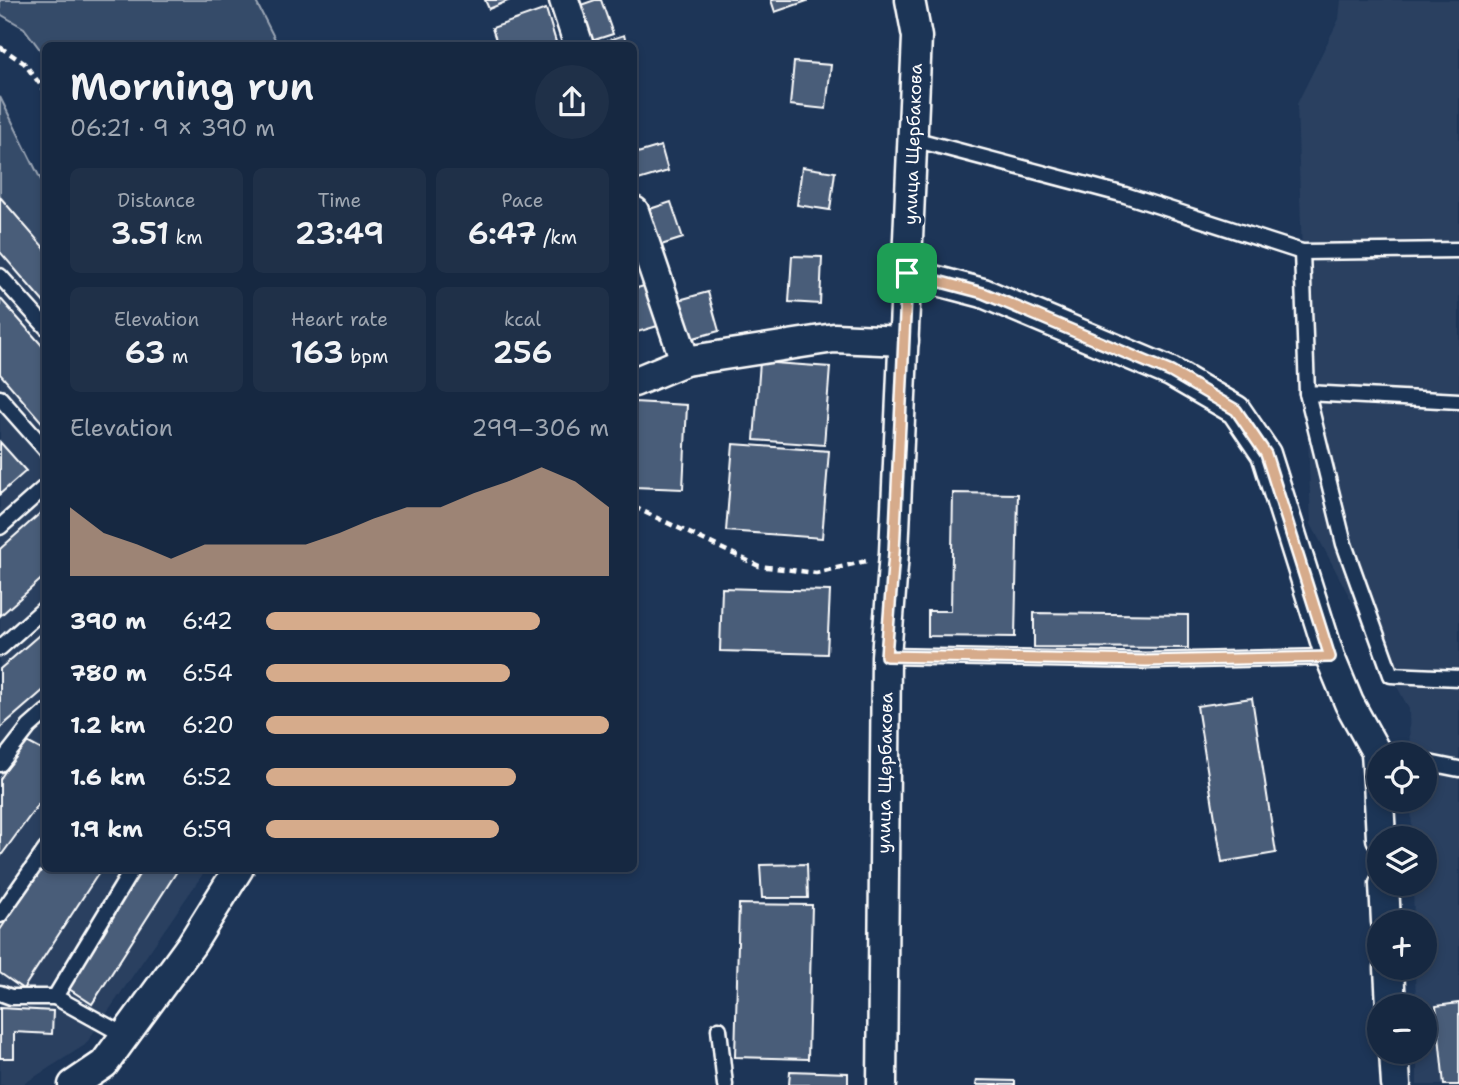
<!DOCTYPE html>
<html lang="en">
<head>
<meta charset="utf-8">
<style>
	body { margin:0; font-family:"Shantell Sans",sans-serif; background:#1f3048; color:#f1f3f6; height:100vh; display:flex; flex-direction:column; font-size:26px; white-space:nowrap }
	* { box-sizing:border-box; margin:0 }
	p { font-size:23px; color:#9ea6b1 }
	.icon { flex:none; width:38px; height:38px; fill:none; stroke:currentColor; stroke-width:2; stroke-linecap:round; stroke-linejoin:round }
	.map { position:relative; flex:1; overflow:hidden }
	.side { position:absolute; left:42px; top:42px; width:595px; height:830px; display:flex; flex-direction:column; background:#162841; border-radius:10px; box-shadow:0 4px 10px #0003,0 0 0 2px #35445a }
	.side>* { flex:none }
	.controls { position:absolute; left:1367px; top:742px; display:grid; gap:14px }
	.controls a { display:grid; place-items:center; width:70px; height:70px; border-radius:50%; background:#162841; box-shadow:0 4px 10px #0003,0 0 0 2px #35445a; font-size:35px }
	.pin { position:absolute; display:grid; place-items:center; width:60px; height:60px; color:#fff; margin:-30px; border-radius:14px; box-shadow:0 4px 10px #0006 }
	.round { display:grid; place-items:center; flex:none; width:74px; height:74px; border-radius:37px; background:#1f3048 }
	.overview { display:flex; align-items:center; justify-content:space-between; height:119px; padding:0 28px }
	h1 { font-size:38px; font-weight:600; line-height:52px }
	.figures { display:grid; grid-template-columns:repeat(3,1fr); gap:10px; height:119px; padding:7px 28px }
	.figures div { display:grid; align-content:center; border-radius:10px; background:#1f3048; text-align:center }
	.figures b { font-size:30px; font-weight:600 }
	.figures small { font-size:19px; font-weight:400 }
	.figures p { font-size:19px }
	.chart { height:196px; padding:14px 28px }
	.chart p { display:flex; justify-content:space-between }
	.chart svg { width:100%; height:126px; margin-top:7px; fill:#d6ab8b; opacity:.7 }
	ul { padding:0 28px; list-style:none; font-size:23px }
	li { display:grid; grid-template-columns:112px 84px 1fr; align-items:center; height:52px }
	li i { height:18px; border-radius:9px; background:#d6ab8b }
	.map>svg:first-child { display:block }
</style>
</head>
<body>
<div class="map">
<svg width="1459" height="1085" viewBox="0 0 1459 1085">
	<rect width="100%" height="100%" fill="#1d3557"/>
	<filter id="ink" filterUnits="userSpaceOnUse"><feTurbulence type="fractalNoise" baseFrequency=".0143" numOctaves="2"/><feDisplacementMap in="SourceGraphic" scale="14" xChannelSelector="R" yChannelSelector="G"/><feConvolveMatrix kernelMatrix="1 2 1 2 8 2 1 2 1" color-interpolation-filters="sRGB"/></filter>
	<g filter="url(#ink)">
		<!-- built -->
		<g fill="#2a4161">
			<polygon points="1341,0 1459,0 1459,1085 1417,1085 1417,1052 1424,1052 1424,1006 1416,1006 1415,968 1424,968 1424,922 1414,922 1413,884 1424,884 1424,838 1412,838 1411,800 1424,800 1424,754 1410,754 1409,709 1311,524 1297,104 1339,19"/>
			<polygon points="0,175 45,229 46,868 207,868 85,1045 22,1085 0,1085"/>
		</g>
		<!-- green -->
		<g fill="#364b69" stroke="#9aa5b4" stroke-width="2">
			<polygon points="0,0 255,0 278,45 46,46 45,56 24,28 0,14"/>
			<polygon points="0,97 45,188 45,259 0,205"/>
		</g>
		<!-- building -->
		<g fill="#4a5d79" stroke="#fff" stroke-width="2">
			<polygon points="485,0 510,0 489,9"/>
			<polygon points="595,0 601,0 613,34 585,43 572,8"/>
			<polygon points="771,0 807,0 807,1 775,12"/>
			<polygon points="546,9 556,42 545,46 498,46 492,28"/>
			<polygon points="624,35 627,46 601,46 600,43"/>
			<polygon points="794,62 831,65 826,109 790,105"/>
			<polygon points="661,146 668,171 635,181 634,154"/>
			<polygon points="802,167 835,172 830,210 797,205"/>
			<polygon points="0,197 46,250 46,305 0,252"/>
			<polygon points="671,202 683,238 655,247 644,211"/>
			<polygon points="792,256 822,257 820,304 789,302"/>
			<polygon points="650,284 661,325 634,333 634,289"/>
			<polygon points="708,292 719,331 690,339 679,300"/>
			<polygon points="0,298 46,350 46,427 0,374"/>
			<polygon points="760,362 830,367 824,445 754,440"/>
			<polygon points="634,402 687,405 683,489 634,487"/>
			<polygon points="0,442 26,471 0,494"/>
			<polygon points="733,444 829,451 822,538 726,531"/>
			<polygon points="953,493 1018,494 1015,637 928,636 928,611 951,611"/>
			<polygon points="46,508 46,575 0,616 0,549"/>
			<polygon points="722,588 830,591 827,654 720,651"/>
			<polygon points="1034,613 1188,615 1188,648 1034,647"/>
			<polygon points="46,629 46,688 0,728 0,669"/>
			<polygon points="1252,698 1276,853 1222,862 1197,706"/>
			<polygon points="25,741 46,752 46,794 0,857 0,779"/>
			<polygon points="46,860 46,868 102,868 23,989 0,973 0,930"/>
			<polygon points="807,864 808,898 762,898 760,865"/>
			<polygon points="142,868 179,868 92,1004 66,987"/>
			<polygon points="739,904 812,905 808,1059 735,1057"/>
			<polygon points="1459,1003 1459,1085 1444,1085 1436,1006"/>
			<polygon points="0,1008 53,1011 52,1034 14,1032 14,1058 0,1058"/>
			<polygon points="790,1071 848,1073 848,1085 789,1085"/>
			<polygon points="977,1080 1015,1081 1015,1085 976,1085"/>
		</g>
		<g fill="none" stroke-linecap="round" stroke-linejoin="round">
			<defs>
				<g id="lane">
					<polyline points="913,139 1125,195 1302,252 1459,250"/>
					<polyline points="1302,252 1307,393 1459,401"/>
					<polyline points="0,276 46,327"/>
					<polyline points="1307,393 1344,544 1391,675 1459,678"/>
					<polyline points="0,398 46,450"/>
					<polyline points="0,527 46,486"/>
					<polyline points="0,648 46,607"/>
					<polyline points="886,656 1146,661 1330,657"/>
					<polyline points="1424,762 1459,769"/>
					<polyline points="0,764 29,727 46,712"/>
					<polyline points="0,915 46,849"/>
					<polyline points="0,993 11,997 55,997 133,868"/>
					<polyline points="55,997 124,1035"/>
					<polyline points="719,1029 725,1085"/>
				</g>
				<g id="street">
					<polyline points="564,0 579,46"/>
					<polyline points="634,211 685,361"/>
					<polyline points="907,273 983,293 1171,372 1236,410 1266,454 1330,657 1349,703 1376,752 1379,799"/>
					<polyline points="634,382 685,361 834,338 904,341"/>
					<polyline points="1379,800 1381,838"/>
					<polyline points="1384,884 1386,922"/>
					<polyline points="1389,968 1391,1006"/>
					<polyline points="1394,1052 1396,1085"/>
					<polyline points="73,1085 104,1064 191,945 239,868"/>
					<polyline points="882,1085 886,656 894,553 917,37 910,0"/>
				</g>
			</defs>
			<!-- lane casing -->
			<use href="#lane" stroke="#fff" stroke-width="19"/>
			<!-- street casing -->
			<use href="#street" stroke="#fff" stroke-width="33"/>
			<!-- path -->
			<g stroke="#fff" stroke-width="4.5" stroke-dasharray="7 5" stroke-linecap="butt">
				<polyline points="0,47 24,63 46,92"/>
				<polyline points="634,507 759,566 816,573 870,560"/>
			</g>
			<!-- lane -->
			<use href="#lane" stroke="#1d3557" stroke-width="14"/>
			<!-- street -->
			<use href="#street" stroke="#1d3557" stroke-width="28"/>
		</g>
	</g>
	<g fill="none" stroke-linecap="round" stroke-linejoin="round" filter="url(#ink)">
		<defs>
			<polygon id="route" points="907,273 983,293 1171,372 1236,410 1266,454 1330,657 1146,661 886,656 894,553"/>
		</defs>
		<!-- route casing -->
		<use href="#route" stroke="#fff" stroke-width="14"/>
		<!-- route -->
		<use href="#route" stroke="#d6ab8b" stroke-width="9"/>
	</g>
	<g text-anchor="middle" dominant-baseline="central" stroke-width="7" stroke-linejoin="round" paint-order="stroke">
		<!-- street labels -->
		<g font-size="18" fill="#fff" stroke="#1d3557">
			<text transform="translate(913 144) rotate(-88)">улица Щербакова</text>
			<text transform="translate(885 773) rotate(-89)">улица Щербакова</text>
		</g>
	</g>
</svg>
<div class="controls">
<a><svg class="icon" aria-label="locate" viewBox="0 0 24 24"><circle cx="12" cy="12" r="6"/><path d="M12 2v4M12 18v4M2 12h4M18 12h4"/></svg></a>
<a><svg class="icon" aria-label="layers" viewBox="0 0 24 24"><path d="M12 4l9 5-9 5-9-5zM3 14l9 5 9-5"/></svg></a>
<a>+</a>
<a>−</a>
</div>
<div class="pin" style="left:907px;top:273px;background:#1e9e55"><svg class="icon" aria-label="arrive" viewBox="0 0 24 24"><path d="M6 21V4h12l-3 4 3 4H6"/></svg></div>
<section class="side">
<div class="overview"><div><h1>Morning run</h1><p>06:21 · 9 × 390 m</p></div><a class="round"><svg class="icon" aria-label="share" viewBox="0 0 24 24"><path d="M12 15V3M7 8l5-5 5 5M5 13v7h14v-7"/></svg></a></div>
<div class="figures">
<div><p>Distance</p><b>3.51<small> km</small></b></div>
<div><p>Time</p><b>23:49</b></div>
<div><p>Pace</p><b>6:47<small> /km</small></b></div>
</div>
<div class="figures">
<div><p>Elevation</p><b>63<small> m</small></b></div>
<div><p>Heart rate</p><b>163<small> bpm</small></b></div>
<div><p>kcal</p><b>256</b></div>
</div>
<div class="chart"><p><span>Elevation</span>299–306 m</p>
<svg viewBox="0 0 160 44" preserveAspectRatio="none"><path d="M0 44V20L10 29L20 33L30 38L40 33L50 33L60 33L70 33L80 29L90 24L100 20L110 20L120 15L130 11L140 6L150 11L160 20V44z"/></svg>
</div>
<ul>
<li><b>390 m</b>6:42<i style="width:80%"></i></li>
<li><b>780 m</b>6:54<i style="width:71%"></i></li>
<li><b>1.2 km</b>6:20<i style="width:100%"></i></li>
<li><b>1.6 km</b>6:52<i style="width:73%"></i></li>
<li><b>1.9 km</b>6:59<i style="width:68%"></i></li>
</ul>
</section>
</div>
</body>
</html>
